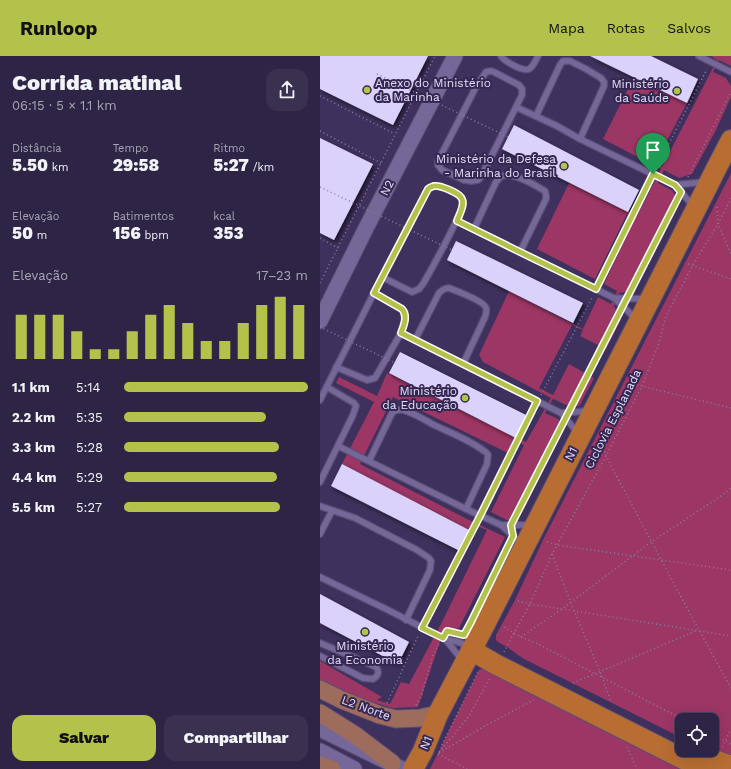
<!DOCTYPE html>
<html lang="pt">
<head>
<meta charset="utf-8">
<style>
	body { margin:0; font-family:"Work Sans",sans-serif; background:#3a3151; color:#f1f3f6; height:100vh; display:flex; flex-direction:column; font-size:15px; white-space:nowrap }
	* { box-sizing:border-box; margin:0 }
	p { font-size:13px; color:#a7a5b3 }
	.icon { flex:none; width:22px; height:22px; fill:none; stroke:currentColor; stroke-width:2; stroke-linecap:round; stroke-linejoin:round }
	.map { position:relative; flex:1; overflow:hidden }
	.drawer { display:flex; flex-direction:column; background:#2e2546; width:320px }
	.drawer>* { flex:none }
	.tools { position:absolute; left:355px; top:657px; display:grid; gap:8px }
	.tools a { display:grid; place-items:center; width:44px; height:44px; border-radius:8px; background:#2e2546; box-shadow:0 4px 16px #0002,0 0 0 1px #49425f; font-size:20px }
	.pin { position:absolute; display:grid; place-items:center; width:34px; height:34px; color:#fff; margin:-41px -17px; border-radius:50% 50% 50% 0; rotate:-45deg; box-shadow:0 0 4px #0007 }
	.pin .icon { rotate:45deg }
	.round { display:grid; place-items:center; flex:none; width:42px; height:42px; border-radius:12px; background:#3a3151 }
	.headline { display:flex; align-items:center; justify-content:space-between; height:68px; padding:0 12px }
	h1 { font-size:22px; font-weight:800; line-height:30px }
	.metrics { display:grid; grid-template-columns:repeat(3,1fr); gap:6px; height:68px; padding:4px 12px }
	.metrics div { display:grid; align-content:center }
	.metrics b { font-size:17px; font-weight:800 }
	.metrics small { font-size:11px; font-weight:400 }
	.metrics p { font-size:11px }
	.chart { height:112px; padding:8px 12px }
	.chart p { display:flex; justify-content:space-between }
	.chart svg { width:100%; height:72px; margin-top:4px; stroke:#b3c24b; stroke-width:6 }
	.primary-button { display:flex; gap:8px; margin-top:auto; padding:8px 12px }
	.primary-button a { flex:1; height:46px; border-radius:12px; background:#b3c24b; color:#111; font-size:16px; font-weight:800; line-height:46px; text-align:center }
	.primary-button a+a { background:#3a3151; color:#f1f3f6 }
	ul { padding:0 12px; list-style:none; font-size:13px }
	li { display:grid; grid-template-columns:64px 48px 1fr; align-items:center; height:30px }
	li i { height:10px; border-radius:5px; background:#b3c24b }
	header { display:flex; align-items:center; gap:24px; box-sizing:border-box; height:56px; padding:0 20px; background:#b3c24b; color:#111 }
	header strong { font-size:19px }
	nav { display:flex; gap:22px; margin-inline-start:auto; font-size:14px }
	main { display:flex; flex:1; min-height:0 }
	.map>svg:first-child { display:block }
</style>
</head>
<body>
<header>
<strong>Runloop</strong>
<nav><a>Mapa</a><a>Rotas</a><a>Salvos</a></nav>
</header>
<main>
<section class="drawer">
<div class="headline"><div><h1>Corrida matinal</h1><p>06:15 · 5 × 1.1 km</p></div><a class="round"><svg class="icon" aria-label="share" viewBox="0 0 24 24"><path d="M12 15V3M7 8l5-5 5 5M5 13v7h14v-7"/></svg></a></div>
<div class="metrics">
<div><p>Distância</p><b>5.50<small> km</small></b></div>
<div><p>Tempo</p><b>29:58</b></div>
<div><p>Ritmo</p><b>5:27<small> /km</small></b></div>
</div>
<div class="metrics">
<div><p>Elevação</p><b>50<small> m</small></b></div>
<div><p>Batimentos</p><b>156<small> bpm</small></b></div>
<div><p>kcal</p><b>353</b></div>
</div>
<div class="chart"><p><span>Elevação</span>17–23 m</p>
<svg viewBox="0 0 160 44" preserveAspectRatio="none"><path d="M5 44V17M15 44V17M25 44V17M35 44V27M45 44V38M55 44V38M65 44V27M75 44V17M85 44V11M95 44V22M105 44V33M115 44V33M125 44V22M135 44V11M145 44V6M155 44V11"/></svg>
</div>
<ul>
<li><b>1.1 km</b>5:14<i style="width:100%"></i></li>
<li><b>2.2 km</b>5:35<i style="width:77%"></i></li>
<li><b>3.3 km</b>5:28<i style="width:84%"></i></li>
<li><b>4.4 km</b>5:29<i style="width:83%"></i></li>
<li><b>5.5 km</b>5:27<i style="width:85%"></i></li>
</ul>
<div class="primary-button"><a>Salvar</a><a>Compartilhar</a></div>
</section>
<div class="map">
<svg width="411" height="713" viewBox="0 0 411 713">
	<defs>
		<filter id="shadow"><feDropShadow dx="2.5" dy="2.5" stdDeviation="2" flood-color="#0009"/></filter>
	</defs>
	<rect width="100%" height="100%" fill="#3e315d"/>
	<!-- green -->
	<g fill="#9c3664">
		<path d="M 391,0 L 411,0 L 411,10 L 399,4 L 393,16 L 406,22 L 411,30 L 411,41 L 395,76 L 372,118 L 359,122 L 344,114 L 338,127 L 353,135 L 358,147 L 313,235 L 299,237 L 294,250 L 301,263 L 286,293 L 260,280 L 263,274 L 252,269 L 219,332 L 233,339 L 249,308 L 274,322 L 260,349 C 251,354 242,346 233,343 L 225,357 C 235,362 243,362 243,375 L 193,467 L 171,456 L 204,389 L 195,384 L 188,397 L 73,341 L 40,408 L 147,463 L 185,481 L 139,572 L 132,574 L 125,571 L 98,651 L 73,652 L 22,638 L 0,628 L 0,605 L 62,641 L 57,644 L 70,648 L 81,626 L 89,628 L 121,568 L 167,474 L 152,468 L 149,474 L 22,408 L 54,346 L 16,327 L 19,321 L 57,340 L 67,317 L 206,386 L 231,342 L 163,306 L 159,299 L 189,235 L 263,273 L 278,241 L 291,248 L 297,235 L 284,228 L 315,162 L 307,158 L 275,223 L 217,193 L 249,127 L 317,160 L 341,113 L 283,83 L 314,21 L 367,47 L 335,107 L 342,111 L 397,4 Z"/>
		<polygon points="411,117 411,704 392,694 392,664 362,664 362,682 204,603 187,591 178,586 176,584 176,579 195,544 223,484"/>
		<polygon points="163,612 371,713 110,713 159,614"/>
	</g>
	<!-- building -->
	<g fill="#dbd2fb" filter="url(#shadow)">
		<polygon points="0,0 108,0 73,69 0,33"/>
		<polygon points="270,0 331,0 378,23 367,47"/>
		<polygon points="194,69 319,134 308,156 182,93"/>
		<polygon points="0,82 53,108 14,184 0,177"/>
		<polygon points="136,185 263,247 253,267 127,204"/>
		<polygon points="80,296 206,359 196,382 69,317"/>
		<polygon points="22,408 149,474 138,494 11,430"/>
		<polygon points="0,538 89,586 78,608 0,567"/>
	</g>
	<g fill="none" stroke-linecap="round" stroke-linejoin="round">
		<defs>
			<g id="lane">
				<path d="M 181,0 C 184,5 203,16 209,13 C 213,11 216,4 218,0"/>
				<polyline points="379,0 411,16"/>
				<polygon points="171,15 174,16 199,29 202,33 202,39 161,121 158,124 151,125 144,124 122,114 118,109 118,105 156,31 166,16"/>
				<polyline points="196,51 237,70 260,83 355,129 374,151"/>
				<polyline points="216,60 240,9 243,5 250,5 266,13 281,22 284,26 284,30 260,83"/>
				<polyline points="355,129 384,126"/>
				<path d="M 113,130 C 121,130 141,137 143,145 C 145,153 110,216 103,228 L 99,233 L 92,236 L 62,221 L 108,133 Z"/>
				<polyline points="137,165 200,196 294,242 316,263"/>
				<path d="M 154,173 L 176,126 C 177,125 179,123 180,121 C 191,114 215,129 225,135 L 226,139 L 226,143 L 200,196"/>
				<polyline points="294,242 326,243"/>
				<polyline points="81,277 241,357 258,377"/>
				<path d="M 95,284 L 119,237 C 122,234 125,232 129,232 C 137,235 164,245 166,252 C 167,255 166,258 165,261 L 143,308"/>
				<polyline points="16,311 47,324 55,322 81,277 84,266 85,256 82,253 54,237"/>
				<polyline points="0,344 62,221"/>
				<polyline points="241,357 268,355"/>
				<polyline points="18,390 146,453 181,469 202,488"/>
				<path d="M 49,405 L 72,357 C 75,354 78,353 83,354 C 94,357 105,364 114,369 C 131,377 150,384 164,395 C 167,396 167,397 168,399 L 167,408 L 146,453"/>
				<polyline points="0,426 33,359 36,350 34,347 7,331"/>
				<polyline points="0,450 35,462 97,494 109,502 111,505 110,514 86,564"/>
				<polyline points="181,469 210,469"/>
				<polyline points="0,478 12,455"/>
				<path d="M 0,521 L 66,553 L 123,582 C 132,586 141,584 149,592"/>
				<polyline points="126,584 142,604"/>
				<path d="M 0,587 L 56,611 C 60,616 58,620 53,623 L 43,622 L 0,600"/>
			</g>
			<g id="secondary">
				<polyline points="0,265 45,174 135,0"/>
				<polyline points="0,673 82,713"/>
				<polyline points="0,695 34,713"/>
			</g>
			<g id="primary">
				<polyline points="0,633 22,644 60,659 76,663 100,662 118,658"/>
				<polyline points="0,657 35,679 72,707"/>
				<polyline points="0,709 12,713"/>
			</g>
			<g id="highway">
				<polyline points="151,594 177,609 383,713"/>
				<polyline points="375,694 395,704 411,710"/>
				<polyline points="93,713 103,695 118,658 163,572 376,153 396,113 411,84"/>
			</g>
		</defs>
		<!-- lane casing -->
		<use href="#lane" stroke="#5a4e74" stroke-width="8"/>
		<!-- secondary casing -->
		<use href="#secondary" stroke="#5a4e74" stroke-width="17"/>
		<!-- primary casing -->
		<use href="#primary" stroke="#5a4e74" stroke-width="19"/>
		<!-- highway casing -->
		<use href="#highway" stroke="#5a4e74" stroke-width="22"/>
		<!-- path -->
		<g stroke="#887ea2" stroke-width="1.5" stroke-dasharray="1 3" stroke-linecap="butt">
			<polyline points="0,40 75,78"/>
			<polyline points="0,75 61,107"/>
			<polyline points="336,113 387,13"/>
			<polyline points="368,121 411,36"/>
			<polyline points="397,151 398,168 411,198"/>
			<polyline points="0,182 18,192"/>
			<polyline points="368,208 411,223"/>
			<polyline points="0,227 115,0"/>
			<polyline points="279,227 330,125"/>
			<polyline points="310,235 357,142"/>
			<polyline points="309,327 411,352"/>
			<polyline points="221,339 273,240"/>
			<polyline points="252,350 299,256"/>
			<path d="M 280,384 L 286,400 C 327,477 368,555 411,632"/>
			<polyline points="163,454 214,351"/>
			<polyline points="195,462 242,369"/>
			<polyline points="227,486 237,489 411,514"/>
			<polyline points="232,498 251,547 283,623 291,646"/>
			<polyline points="198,545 210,548 242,553 411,580"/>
			<polyline points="105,565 157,466"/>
			<polyline points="184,571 201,581 218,588 364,664"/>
			<polyline points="128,575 144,579"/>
			<polyline points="201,581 242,553 331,486 398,442 411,432"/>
			<polyline points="184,596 194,577 210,548 232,498 286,400 322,330 339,287 346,260 373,209 398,168 411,142"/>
			<polyline points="253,627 378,574"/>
			<polyline points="67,647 99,578"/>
			<polyline points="96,649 101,641 113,599 119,588"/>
			<polyline points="392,678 411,688"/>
			<polyline points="122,689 158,616"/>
			<polyline points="307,691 317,713"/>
			<polyline points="402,691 411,673"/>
			<polyline points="119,696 133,680 149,660 170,622"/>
			<polyline points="119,697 170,667 214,644"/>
			<polyline points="118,698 147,713"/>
		</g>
		<!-- lane -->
		<use href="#lane" stroke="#756899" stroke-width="5.5"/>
		<!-- secondary -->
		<use href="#secondary" stroke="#756899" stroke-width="15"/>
		<!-- primary -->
		<use href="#primary" stroke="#9d6c5c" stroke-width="17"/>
		<!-- highway -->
		<use href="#highway" stroke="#b86e33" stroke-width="20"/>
		<!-- path-bridge -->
		<g stroke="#887ea2" stroke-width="1.5" stroke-dasharray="1 3" stroke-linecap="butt">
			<polyline points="57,18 188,81"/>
			<polyline points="0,131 132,194"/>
			<polyline points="0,271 75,307"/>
		</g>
	</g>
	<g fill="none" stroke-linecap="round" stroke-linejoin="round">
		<defs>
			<path id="route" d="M 333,118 L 355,129 L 361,136 L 191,469 L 193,480 L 151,566 L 144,579 L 127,575 L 123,582 L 102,572 L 160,460 L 217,345 L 81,277 C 84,269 88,260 82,253 L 54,237 L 108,133 C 110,131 111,131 114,130 C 120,129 140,137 142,143 C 145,149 139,159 137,165 L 200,196 L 276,233 Z"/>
		</defs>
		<!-- route casing -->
		<use href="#route" stroke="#fff" stroke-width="8"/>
		<!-- route -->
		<use href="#route" stroke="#b3c24b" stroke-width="5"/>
	</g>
	<!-- markers -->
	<g fill="#b3c24b" stroke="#342751" stroke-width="1.5">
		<circle cx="47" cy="34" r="4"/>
		<circle cx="357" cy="35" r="4"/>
		<circle cx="244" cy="110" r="4"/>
		<circle cx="145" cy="342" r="4"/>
		<circle cx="45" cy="576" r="4"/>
	</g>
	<g text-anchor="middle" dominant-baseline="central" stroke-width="4" stroke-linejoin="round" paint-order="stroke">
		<!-- poi labels -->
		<g font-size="12" fill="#e3ddf8" stroke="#342751" text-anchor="end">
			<text x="55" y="27" text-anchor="start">Anexo do Ministério<tspan x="55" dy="14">da Marinha</tspan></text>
			<text x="349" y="28">Ministério<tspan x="349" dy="14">da Saúde</tspan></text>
			<text x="236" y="103">Ministério da Defesa<tspan x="236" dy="14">- Marinha do Brasil</tspan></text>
			<text x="137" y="335">Ministério<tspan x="137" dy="14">da Educação</tspan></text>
			<text x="45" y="590" text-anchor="middle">Ministério<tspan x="45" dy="14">da Economia</tspan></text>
		</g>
		<!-- street labels -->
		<g font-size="12" fill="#e3ddf8" stroke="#342751">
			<text transform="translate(67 132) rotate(-63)">N2</text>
			<text transform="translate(293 363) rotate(-63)">Ciclovia Esplanada</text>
			<text transform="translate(251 398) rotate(-63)">N1</text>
			<text transform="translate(46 652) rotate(20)">L2 Norte</text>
			<text transform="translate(106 687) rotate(-67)">N1</text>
		</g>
	</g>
</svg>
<div class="tools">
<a><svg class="icon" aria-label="locate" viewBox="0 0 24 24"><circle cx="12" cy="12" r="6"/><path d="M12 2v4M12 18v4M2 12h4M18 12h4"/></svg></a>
</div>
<div class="pin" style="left:333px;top:118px;background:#1e9e55"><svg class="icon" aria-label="arrive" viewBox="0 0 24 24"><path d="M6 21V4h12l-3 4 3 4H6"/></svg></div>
</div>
</main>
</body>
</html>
